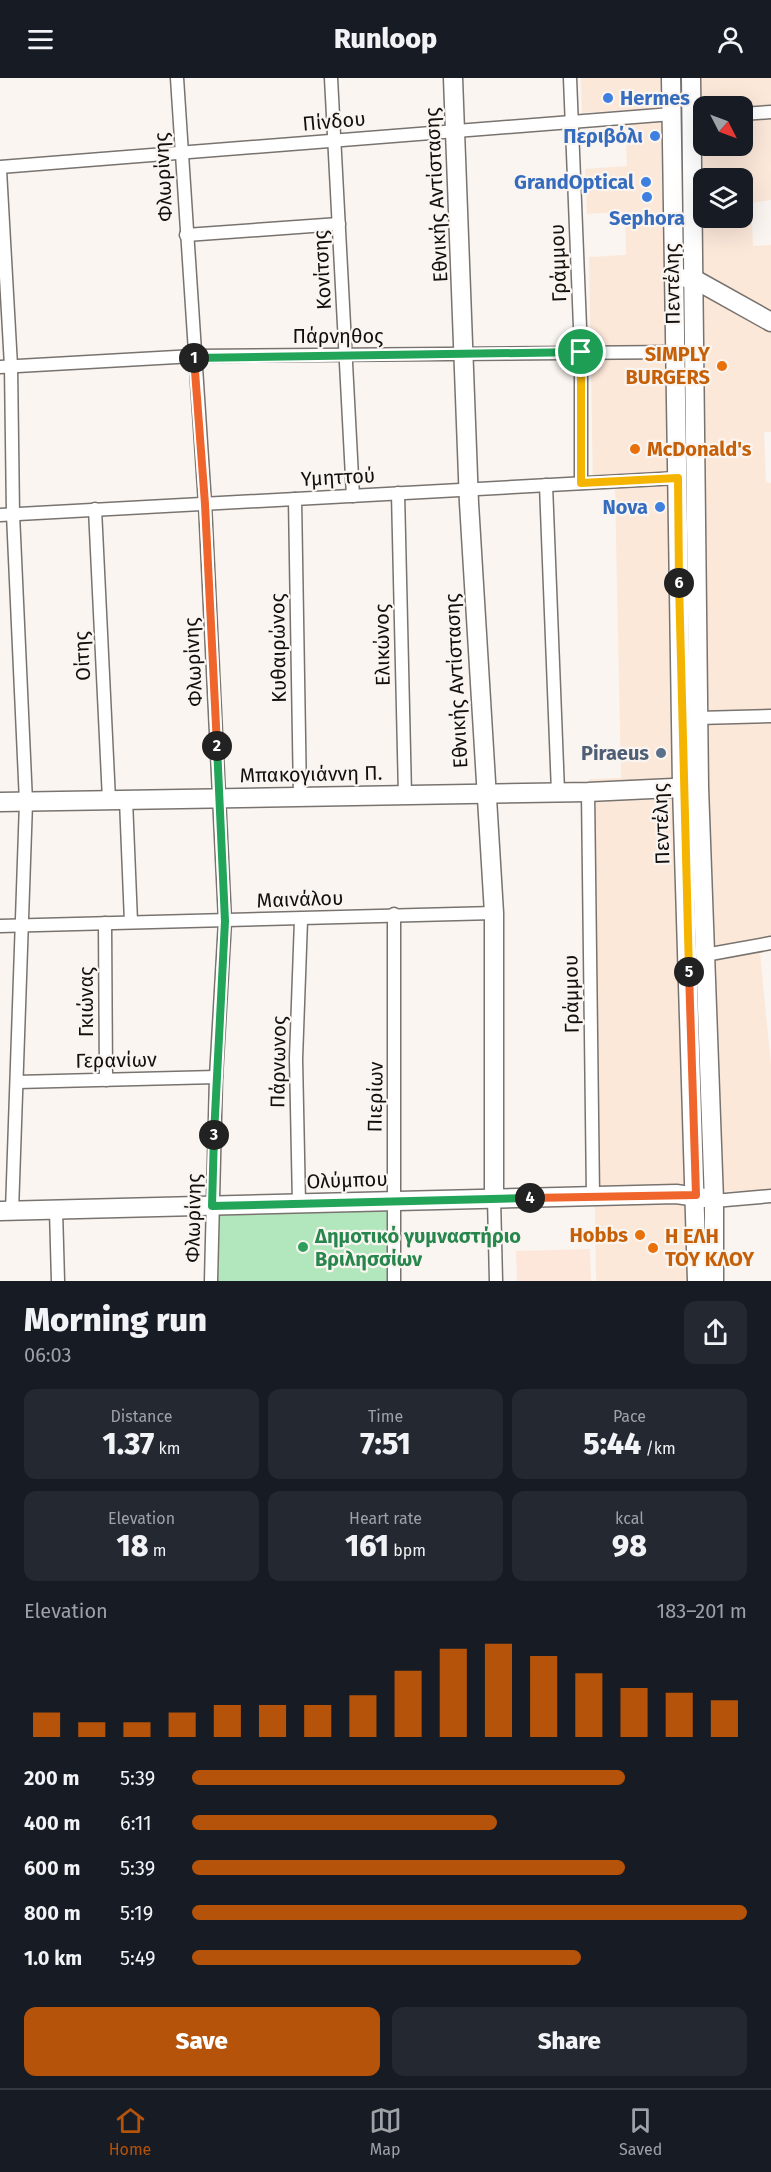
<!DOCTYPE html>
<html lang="en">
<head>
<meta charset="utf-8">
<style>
	body { margin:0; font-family:"Fira Sans",sans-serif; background:#242831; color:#f1f3f6; height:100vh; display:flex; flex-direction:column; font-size:22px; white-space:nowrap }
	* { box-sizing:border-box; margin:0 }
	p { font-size:20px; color:#9ea1a6 }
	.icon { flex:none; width:33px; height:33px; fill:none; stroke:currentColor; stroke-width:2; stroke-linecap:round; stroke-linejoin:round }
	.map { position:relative; height:1203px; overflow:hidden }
	.drawer { display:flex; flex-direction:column; background:#171b24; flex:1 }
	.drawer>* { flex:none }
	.needle { width:39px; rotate:132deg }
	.fabs { position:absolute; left:693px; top:18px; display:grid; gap:12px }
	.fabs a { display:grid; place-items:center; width:60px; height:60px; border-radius:12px; background:#171b24; box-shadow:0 6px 24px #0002; font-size:30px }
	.pin { position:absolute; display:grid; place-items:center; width:51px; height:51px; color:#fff; margin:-26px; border:3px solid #fff; border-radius:50%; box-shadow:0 2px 6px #0007 }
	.km { position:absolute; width:30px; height:30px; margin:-15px; border-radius:50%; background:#222; color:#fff; font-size:16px; line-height:30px; text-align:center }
	.round { display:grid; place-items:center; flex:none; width:63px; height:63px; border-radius:12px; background:#242831 }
	.summary { display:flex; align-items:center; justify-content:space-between; height:102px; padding:0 24px }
	h1 { font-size:33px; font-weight:800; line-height:45px }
	.metrics { display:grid; grid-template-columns:repeat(3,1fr); gap:9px; height:102px; padding:6px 24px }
	.metrics div { display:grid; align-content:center; border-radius:12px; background:#242831; text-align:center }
	.metrics b { font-size:30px; font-weight:800 }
	.metrics small { font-size:16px; font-weight:400 }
	.metrics p { font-size:16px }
	.chart { height:168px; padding:12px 24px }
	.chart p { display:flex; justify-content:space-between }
	.chart svg { width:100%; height:108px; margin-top:6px; stroke:#b45309; stroke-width:6 }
	.action { display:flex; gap:12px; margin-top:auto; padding:12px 24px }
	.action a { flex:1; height:69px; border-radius:12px; background:#b45309; color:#fff; font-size:24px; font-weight:800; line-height:69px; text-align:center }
	.action a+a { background:#242831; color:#f1f3f6 }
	ul { padding:0 24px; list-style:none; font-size:20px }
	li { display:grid; grid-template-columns:96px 72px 1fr; align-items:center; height:45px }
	li i { height:15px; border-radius:8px; background:#b45309 }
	header { display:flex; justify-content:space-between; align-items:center; height:78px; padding:0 24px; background:#171b24; font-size:27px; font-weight:800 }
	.dock { display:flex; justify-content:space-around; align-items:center; height:84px; border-top:2px solid #363941; background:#171b24; font-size:16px; color:#9ea1a6 }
	.dock a { display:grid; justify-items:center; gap:3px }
	.dock .active { color:#b45309 }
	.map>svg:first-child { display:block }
</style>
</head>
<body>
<header><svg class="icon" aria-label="menu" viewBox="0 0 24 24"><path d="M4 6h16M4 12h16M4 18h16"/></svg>Runloop<svg class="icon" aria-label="person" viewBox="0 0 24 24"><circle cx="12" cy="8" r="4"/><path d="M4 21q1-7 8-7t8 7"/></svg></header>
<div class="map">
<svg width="771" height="1203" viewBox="0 0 771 1203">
	<rect width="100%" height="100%" fill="#faf5f0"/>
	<!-- commercial -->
	<path fill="#fce8d9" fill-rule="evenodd" d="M 581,0 L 771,0 L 771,122 L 751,125 L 753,168 L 771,167 L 771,354 L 764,354 L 766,404 L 771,405 L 771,873 L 760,875 L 771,987 L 771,1113 L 690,1114 L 691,1203 L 596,1203 L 589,701 L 621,700 L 615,410 L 593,411 L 589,179 L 626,177 L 625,134 L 587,136 L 585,91 L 627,88 L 625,32 L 582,35 ZM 704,28 L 742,28 L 742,68 L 704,68 ZM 704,100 L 742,100 L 742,140 L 704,140 Z"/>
	<!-- education -->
	<polygon fill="#fde7da" points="590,1171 591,1203 517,1203 516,1173"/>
	<!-- green -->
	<polygon fill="#b2e6bc" points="388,1132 389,1203 218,1203 219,1135"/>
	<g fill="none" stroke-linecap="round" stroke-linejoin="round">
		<defs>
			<g id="street">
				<polyline points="177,0 205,426 225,843 216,999 211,1203"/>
				<polyline points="331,0 353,418"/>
				<polyline points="570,0 581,274 581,405"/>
				<polyline points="742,36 771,34"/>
				<polyline points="0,89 672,36"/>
				<polyline points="0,92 11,288 13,436 26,724 12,1133"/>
				<polyline points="186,157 339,146"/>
				<polyline points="0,289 194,278 676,274"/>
				<polyline points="546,407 558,714"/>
				<polyline points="398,415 405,717"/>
				<polyline points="295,421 300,719"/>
				<polyline points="95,431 109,722"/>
				<polyline points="0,437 678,400"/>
				<polyline points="698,640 771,638"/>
				<polyline points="588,714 593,1118"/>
				<polyline points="126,722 131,844"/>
				<polyline points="105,845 106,1002"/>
				<polyline points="0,848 494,835"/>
				<polyline points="705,877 771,865"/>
				<polyline points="17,1004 216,999"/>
				<polyline points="494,1121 496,1203"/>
				<polyline points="714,1123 771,1118"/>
				<polyline points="299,1126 296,981 301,842"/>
				<polyline points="56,1132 58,1203"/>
				<polyline points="394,1203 394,836"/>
			</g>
			<g id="secondary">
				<polyline points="453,0 469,425 494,835 494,1121"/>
				<polyline points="671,0 682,709 697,1203"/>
				<polyline points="691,0 699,709 714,1123 714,1203"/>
				<polyline points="686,200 694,201 771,244"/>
				<polyline points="0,724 588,714 694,709"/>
				<polyline points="0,1133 676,1116 705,1120"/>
			</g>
		</defs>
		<!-- street casing -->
		<use href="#street" stroke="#78736f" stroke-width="15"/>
		<!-- secondary casing -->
		<use href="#secondary" stroke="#78736f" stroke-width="21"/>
		<!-- street -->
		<use href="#street" stroke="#fff" stroke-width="12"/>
		<!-- secondary -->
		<use href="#secondary" stroke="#fff" stroke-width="18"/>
	</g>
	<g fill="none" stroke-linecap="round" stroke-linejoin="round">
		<defs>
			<polyline id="split-1" points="194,280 581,274"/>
			<polyline id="split-2" points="194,280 205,426 217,668"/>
			<polyline id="split-3" points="214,1057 225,843 217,668"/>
			<polyline id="split-4" points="214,1057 212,1128 530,1120"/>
			<polyline id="split-5" points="530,1120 696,1117 689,894"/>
			<polyline id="split-6" points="679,505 689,894"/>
			<polyline id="split-7" points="581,274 581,405 678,400 679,505"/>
		</defs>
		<!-- split-1 casing -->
		<use href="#split-1" stroke="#fff" stroke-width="12"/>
		<!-- split-2 casing -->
		<use href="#split-2" stroke="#fff" stroke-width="12"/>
		<!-- split-3 casing -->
		<use href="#split-3" stroke="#fff" stroke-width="12"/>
		<!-- split-4 casing -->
		<use href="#split-4" stroke="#fff" stroke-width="12"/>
		<!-- split-5 casing -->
		<use href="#split-5" stroke="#fff" stroke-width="12"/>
		<!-- split-6 casing -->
		<use href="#split-6" stroke="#fff" stroke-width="12"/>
		<!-- split-7 casing -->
		<use href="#split-7" stroke="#fff" stroke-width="12"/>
		<!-- split-1 -->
		<use href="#split-1" stroke="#22a559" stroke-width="8"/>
		<!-- split-2 -->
		<use href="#split-2" stroke="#f0652b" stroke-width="8"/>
		<!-- split-3 -->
		<use href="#split-3" stroke="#22a559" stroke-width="8"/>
		<!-- split-4 -->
		<use href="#split-4" stroke="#22a559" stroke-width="8"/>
		<!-- split-5 -->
		<use href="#split-5" stroke="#f0652b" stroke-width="8"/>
		<!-- split-6 -->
		<use href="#split-6" stroke="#f5b400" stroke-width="8"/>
		<!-- split-7 -->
		<use href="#split-7" stroke="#f5b400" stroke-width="8"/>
	</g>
	<!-- markers -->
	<g fill="#3f7fe0" stroke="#faf5f0" stroke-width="2">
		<circle cx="608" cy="20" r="6"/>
		<circle cx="655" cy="58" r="6"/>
		<circle cx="646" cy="104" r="6"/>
		<circle cx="647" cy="119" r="6"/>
		<circle cx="660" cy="429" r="6"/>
	</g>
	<g fill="#e8710a" stroke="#faf5f0" stroke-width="2">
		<circle cx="722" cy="288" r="6"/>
		<circle cx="635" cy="371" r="6"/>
		<circle cx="640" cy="1157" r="6"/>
		<circle cx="653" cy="1170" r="6"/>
	</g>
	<circle fill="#5c6f8a" stroke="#faf5f0" stroke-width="2" cx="661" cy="675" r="6"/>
	<circle fill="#2e9e5b" stroke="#faf5f0" stroke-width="2" cx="303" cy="1169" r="6"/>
	<g text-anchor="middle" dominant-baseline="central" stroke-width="4.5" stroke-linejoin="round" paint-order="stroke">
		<!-- shop labels -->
		<g font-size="20" font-weight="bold" fill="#366cbe" stroke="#faf5f0" text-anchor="end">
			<text x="620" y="20" text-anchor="start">Hermes</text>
			<text x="643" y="58">Περιβόλι</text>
			<text x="634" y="104">GrandOptical</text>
			<text x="647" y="140" text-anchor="middle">Sephora</text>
			<text x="648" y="429">Nova</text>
		</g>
		<!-- street labels -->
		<g font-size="20" fill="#12100f" stroke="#faf5f0">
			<text transform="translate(334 43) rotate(-5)">Πίνδου</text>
			<text transform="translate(163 99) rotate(-93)">Φλωρίνης</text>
			<text transform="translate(436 117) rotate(-93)">Εθνικής Αντίστασης</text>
			<text transform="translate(558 185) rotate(-92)">Γράμμου</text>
			<text transform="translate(322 192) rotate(-93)">Κονίτσης</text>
			<text transform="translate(672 206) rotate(-91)">Πεντέλης</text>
			<text x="338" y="258">Πάρνηθος</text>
			<text transform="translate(338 399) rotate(-3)">Υμηττού</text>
			<text transform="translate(382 567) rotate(-91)">Ελικώνος</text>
			<text transform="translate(278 570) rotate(-91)">Κυθαιρώνος</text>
			<text transform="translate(82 578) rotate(-93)">Οίτης</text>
			<text transform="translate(193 584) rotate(-93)">Φλωρίνης</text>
			<text transform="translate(456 603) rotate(-93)">Εθνικής Αντίστασης</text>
			<text transform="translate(311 696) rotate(-1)">Μπακογιάννη Π.</text>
			<text transform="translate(661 746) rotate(-92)">Πεντέλης</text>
			<text transform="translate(300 821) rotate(-2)">Μαινάλου</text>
			<text transform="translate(571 916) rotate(-91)">Γράμμου</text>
			<text transform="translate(86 924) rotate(-90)">Γκιώνας</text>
			<text transform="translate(116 982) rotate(-1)">Γερανίων</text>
			<text transform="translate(278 984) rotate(-89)">Πάρνωνος</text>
			<text transform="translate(375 1019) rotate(-89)">Πιερίων</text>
			<text transform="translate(347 1102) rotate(-2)">Ολύμπου</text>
			<text transform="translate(193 1140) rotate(-89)">Φλωρίνης</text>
		</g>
		<!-- food labels -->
		<g font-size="20" font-weight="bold" fill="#c56008" stroke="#faf5f0" text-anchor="end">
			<text x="710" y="276">SIMPLY<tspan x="710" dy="23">BURGERS</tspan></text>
			<text x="647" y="371" text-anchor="start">McDonald's</text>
			<text x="628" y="1157">Hobbs</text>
			<text x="665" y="1158" text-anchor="start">Η ΕΛΗ<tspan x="665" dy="23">ΤΟΥ ΚΛΟΥ</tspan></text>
		</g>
		<!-- service labels -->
		<g font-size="20" font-weight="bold" fill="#4e5e75" stroke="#faf5f0" text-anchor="end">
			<text x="649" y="675">Piraeus</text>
		</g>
		<!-- leisure labels -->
		<g font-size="20" font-weight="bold" fill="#27864d" stroke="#faf5f0" text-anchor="start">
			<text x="315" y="1158">Δημοτικό γυμναστήριο<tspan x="315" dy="23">Βριλησσίων</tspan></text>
		</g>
	</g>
</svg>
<div class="fabs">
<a><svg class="needle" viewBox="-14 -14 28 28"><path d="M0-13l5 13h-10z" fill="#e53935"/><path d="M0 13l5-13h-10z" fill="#9ea1a6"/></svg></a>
<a><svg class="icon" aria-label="layers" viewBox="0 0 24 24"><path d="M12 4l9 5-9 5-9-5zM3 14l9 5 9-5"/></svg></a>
</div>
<div class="pin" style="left:581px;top:274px;background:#1e9e55"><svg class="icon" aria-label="arrive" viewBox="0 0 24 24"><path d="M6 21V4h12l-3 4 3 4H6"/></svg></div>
<b class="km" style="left:194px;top:280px">1</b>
<b class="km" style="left:217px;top:668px">2</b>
<b class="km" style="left:214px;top:1057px">3</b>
<b class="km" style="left:530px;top:1120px">4</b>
<b class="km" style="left:689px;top:894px">5</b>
<b class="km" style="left:679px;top:505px">6</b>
</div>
<section class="drawer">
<div class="summary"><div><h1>Morning run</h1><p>06:03</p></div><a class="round"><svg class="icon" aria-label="share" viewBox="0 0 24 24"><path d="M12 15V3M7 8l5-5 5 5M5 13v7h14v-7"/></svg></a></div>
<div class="metrics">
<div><p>Distance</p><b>1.37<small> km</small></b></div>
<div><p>Time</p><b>7:51</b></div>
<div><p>Pace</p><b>5:44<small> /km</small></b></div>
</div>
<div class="metrics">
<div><p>Elevation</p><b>18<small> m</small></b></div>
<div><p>Heart rate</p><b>161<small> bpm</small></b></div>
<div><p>kcal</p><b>98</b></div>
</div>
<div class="chart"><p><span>Elevation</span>183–201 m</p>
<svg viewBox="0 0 160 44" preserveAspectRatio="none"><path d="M5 44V34M15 44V38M25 44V38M35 44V34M45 44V31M55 44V31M65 44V31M75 44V27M85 44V17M95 44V8M105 44V6M115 44V11M125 44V18M135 44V24M145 44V26M155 44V29"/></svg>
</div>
<ul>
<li><b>200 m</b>5:39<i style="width:78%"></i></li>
<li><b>400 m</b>6:11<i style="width:55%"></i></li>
<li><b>600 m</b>5:39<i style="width:78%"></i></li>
<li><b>800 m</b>5:19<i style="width:100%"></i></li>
<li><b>1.0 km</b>5:49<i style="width:70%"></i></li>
</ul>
<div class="action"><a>Save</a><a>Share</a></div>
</section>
<nav class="dock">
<a class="active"><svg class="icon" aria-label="home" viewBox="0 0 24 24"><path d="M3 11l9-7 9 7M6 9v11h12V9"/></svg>Home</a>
<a><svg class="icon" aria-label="map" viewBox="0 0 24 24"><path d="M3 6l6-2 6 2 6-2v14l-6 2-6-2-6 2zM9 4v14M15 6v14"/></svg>Map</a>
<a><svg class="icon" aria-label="saved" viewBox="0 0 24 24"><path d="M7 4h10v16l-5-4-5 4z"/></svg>Saved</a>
</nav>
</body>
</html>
